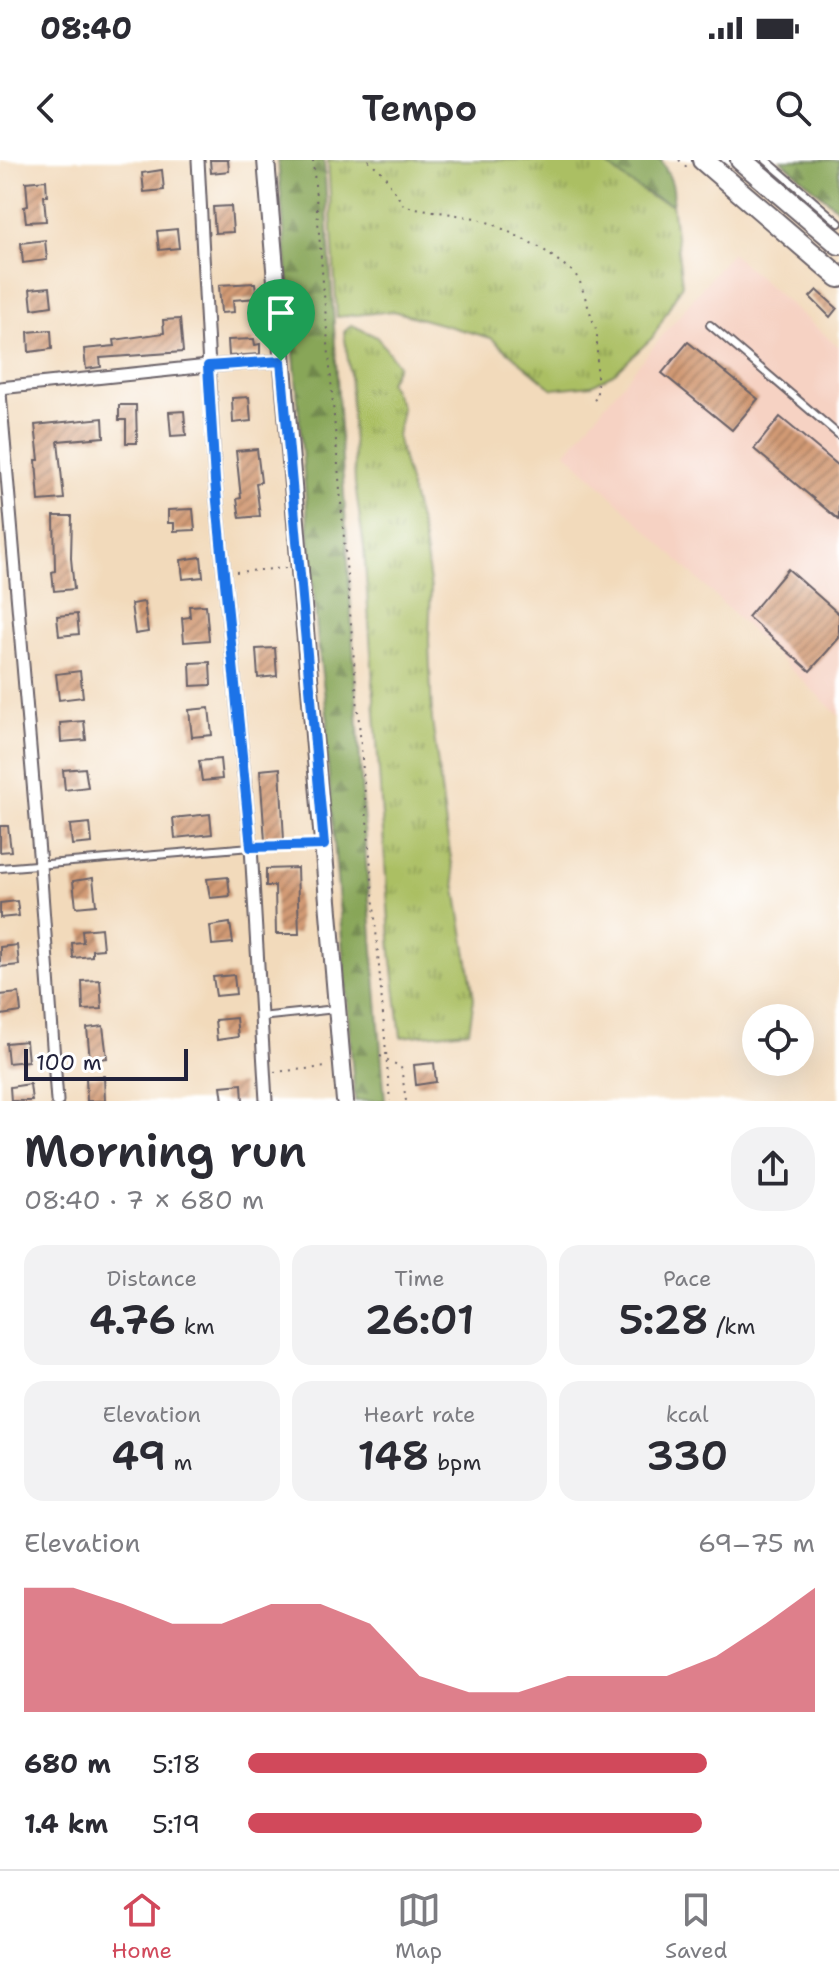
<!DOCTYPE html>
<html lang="en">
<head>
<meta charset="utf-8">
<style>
	body { margin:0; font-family:"Shantell Sans",sans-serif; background:#f2f2f3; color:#2b2b33; height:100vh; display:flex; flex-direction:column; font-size:30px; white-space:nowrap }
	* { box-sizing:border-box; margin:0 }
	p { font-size:26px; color:#7c7c81 }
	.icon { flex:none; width:44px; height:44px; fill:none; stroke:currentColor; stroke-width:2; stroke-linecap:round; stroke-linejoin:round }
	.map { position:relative; height:941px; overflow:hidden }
	.drawer { display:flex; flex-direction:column; background:#fff; flex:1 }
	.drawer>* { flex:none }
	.fabs { position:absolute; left:742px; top:844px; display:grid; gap:16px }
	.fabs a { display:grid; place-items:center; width:72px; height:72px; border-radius:50%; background:#fff; box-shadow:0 8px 32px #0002; font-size:40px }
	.scale { position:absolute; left:24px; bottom:20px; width:164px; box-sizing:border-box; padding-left:8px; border:4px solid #22223b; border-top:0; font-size:22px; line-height:28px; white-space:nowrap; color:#22223b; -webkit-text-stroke:6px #fff; paint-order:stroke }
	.pin { position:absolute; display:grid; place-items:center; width:68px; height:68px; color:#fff; margin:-82px -34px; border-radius:50% 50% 50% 0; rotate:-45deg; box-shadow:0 0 8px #0007 }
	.pin .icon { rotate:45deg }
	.round { display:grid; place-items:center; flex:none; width:84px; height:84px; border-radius:32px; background:#f2f2f3 }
	.headline { display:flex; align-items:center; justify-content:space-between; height:136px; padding:0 24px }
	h1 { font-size:44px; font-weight:600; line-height:60px }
	.stats { display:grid; grid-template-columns:repeat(3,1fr); gap:12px; height:136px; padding:8px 24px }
	.stats div { display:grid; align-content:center; border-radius:20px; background:#f2f2f3; text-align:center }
	.stats b { font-size:40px; font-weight:600 }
	.stats small { font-size:22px; font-weight:400 }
	.stats p { font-size:22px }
	.chart { height:224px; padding:16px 24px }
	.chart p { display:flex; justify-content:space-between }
	.chart svg { width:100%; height:144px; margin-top:8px; fill:#d1495b; opacity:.7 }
	ul { padding:0 24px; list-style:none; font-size:26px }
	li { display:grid; grid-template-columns:128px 96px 1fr; align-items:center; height:60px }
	li i { height:20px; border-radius:10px; background:#d1495b }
	.status { display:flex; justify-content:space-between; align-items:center; height:56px; padding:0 40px; background:#fff; direction:ltr }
	.status svg { height:22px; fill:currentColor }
	header { display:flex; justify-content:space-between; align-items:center; height:104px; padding:0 24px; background:#fff; font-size:36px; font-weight:600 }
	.tabs { display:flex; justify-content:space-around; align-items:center; height:112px; border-top:2px solid #e1e1e2; background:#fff; font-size:22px; color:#7c7c81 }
	.tabs a { display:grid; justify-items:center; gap:4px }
	.tabs .active { color:#d1495b }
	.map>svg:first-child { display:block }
</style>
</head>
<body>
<div class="status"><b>08:40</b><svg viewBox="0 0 49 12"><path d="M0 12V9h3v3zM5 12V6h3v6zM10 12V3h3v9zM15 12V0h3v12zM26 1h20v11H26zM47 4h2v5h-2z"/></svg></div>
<header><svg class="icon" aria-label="back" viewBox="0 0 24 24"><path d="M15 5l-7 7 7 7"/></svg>Tempo<svg class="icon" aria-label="search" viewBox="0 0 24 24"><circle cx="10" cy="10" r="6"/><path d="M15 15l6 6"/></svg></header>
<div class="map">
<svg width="839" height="941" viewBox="0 0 839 941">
	<defs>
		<pattern id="grass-tufts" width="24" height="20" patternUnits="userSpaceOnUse" patternTransform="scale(2)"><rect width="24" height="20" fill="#abbf63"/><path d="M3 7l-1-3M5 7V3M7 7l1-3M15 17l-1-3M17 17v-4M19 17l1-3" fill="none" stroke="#8b9b53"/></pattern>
		<pattern id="forest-firs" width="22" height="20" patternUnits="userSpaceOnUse" patternTransform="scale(2)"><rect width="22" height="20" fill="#88a659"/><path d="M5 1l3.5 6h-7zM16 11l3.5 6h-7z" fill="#6f874b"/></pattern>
		<pattern id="building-hatch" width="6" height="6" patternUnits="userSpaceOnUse" patternTransform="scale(2)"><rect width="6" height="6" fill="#d19a74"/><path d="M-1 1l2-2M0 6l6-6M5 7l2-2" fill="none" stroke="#a97d60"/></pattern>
	</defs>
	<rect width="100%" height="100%" fill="#fff"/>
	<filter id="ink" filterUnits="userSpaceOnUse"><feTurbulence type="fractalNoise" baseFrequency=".0125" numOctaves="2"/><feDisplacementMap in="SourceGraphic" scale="16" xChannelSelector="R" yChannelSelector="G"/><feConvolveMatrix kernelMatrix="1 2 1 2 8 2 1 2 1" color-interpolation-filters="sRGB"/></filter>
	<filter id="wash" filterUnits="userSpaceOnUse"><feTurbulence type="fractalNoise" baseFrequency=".006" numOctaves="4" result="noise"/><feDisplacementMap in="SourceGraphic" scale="32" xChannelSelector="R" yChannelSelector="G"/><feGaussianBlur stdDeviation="1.8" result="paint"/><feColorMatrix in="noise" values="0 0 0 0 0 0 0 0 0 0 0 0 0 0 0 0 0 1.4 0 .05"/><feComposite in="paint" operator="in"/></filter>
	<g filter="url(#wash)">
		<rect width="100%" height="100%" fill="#f2dabb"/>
		<!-- built -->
		<polygon fill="#f6d2c3" points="731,93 839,187 839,556 566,292"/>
		<!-- grass -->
		<g fill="url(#grass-tufts)" stroke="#66704f" stroke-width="2">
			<polygon points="328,0 604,0 651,37 672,44 682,124 653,177 615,213 592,225 553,229 491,178 393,151 337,157"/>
			<polygon points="352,165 377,177 398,205 389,222 402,248 397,276 423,376 431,429 429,480 432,560 447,674 474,838 469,871 401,877 391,792 364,387 355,324 350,214 344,172"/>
		</g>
		<!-- forest -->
		<g fill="url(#forest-firs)" stroke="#55644a" stroke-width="2">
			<polygon points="278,0 324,0 366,701 385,941 355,941 326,582 328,561 318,484"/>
			<path d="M 602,0 L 661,0 C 668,14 677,27 672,44 C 643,34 624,20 602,0 Z"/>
			<polygon points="781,0 839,0 839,50"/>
		</g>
		<g id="blocks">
			<!-- building -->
			<g fill="url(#building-hatch)">
				<polygon points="210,0 228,0 229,11 211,13"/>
				<polygon points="162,10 164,30 144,32 142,13"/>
				<polygon points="46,20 47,36 44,36 46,61 26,62 24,47 28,46 26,22"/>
				<polygon points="231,46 233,72 215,73 213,47"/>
				<polygon points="177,69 179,88 159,90 157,71"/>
				<polygon points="45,80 47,100 23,103 21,83"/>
				<polygon points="255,123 257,138 233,140 234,152 221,153 219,125"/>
				<polygon points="50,127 52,146 32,149 30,129"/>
				<polygon points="817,130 837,148 830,157 810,137"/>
				<polygon points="180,159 183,192 100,198 101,207 86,209 84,189 115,186 114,180 164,173 163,160"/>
				<polygon points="51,170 52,189 29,192 28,172"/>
				<polygon points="254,179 255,185 260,184 260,194 229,196 228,180"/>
				<polygon points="688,182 758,239 732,270 662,213"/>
				<polygon points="249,237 251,261 233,263 232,238"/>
				<polygon points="119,245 136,245 137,283 126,283 126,260 119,260"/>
				<polygon points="184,251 186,275 171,276 169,252"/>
				<polygon points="780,257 839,306 839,360 754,289"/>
				<polygon points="103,258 104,277 58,281 64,339 39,341 36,300 39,300 35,265"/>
				<polygon points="257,289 261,322 256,323 260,356 240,358 237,339 241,338 236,291"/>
				<polygon points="193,349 195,370 174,371 174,363 168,363 168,350"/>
				<polygon points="54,356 72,356 71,398 74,429 54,431 52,412 55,411"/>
				<polygon points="201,397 203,417 183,419 181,400"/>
				<polygon points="788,409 839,454 839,478 810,511 748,457"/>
				<polygon points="144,442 148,472 135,474 131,444"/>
				<polygon points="206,445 209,480 184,482 182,458 190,457 189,446"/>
				<polygon points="77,454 79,474 59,476 57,456"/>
				<polygon points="275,488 277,516 258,518 256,489"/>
				<polygon points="210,502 211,525 191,526 190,503"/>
				<polygon points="80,511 83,537 59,540 56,514"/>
				<polygon points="209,548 212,575 192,577 189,550"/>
				<polygon points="84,561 86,580 61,582 60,563"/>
				<polygon points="220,599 222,619 202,621 199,601"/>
				<polygon points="85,608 88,627 65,630 63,610"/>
				<polygon points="280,608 284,680 265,681 260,610"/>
				<polygon points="210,654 212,674 175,678 173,658"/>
				<polygon points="90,663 92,683 72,685 70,665"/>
				<polygon points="0,666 8,666 11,691 0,692"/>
				<polygon points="297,708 299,774 276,774 275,726 266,726 266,709"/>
				<polygon points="228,717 230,736 210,738 207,719"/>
				<polygon points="93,718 96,745 76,747 73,721"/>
				<polygon points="17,741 19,756 0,758 0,743"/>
				<polygon points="230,763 233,783 212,785 210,766"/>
				<polygon points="101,768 103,789 92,790 92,796 73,798 72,783 83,782 82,770"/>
				<polygon points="17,785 19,805 0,807 0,787"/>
				<polygon points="234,815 236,834 216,836 213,817"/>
				<polygon points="100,820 102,849 83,850 82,821"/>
				<polygon points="19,833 21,852 1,855 0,835"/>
				<polygon points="236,858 238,877 217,880 215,860"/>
				<polygon points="103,866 107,898 90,900 87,868"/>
				<polygon points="26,881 28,901 8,903 6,883"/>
				<polygon points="434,903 436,922 416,925 414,905"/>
				<polygon points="104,916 105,941 87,941 86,917"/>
				<polygon points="30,924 32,941 11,941 10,927"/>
				<polygon points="242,924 243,941 223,941 221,926"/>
			</g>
		</g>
	</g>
	<g filter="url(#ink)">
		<use href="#blocks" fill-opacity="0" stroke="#6b6268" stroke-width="2"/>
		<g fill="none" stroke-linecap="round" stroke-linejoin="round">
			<defs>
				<g id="lane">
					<polyline points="766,0 839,63"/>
					<polyline points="710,165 839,275"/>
					<polyline points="0,708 251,687 321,685"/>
					<polyline points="260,857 336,849"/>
				</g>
				<g id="street">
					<polyline points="198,0 215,321 251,687 266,941"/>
					<polyline points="0,228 208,206 281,201"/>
					<polyline points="0,233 40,705 57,941"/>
				</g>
				<path id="secondary" d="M 266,0 C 290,314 320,627 345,941"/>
				<g id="highway">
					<polyline points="703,0 839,117"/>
					<polyline points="741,0 839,84"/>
				</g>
			</defs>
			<!-- lane casing -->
			<use href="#lane" stroke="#6b6268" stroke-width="10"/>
			<!-- street casing -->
			<use href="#street" stroke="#6b6268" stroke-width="15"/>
			<!-- secondary casing -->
			<use href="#secondary" stroke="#6b6268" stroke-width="20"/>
			<!-- highway casing -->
			<use href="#highway" stroke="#6b6268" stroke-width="24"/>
			<!-- path -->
			<g stroke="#6b6268" stroke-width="2" stroke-dasharray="2 6" stroke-linecap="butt">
				<polyline points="313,0 390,941"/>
				<polyline points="368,0 383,13 404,46 475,58 493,64 541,88 572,111 579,119 597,173 597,237 590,244"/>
				<polyline points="679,0 690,10"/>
				<polyline points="236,412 286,408"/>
				<polyline points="380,896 401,907 406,941"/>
				<polyline points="274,912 327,907"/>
			</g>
			<!-- lane -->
			<use href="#lane" stroke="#fff" stroke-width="6"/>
			<!-- street -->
			<use href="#street" stroke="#fff" stroke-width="11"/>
			<!-- secondary -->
			<use href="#secondary" stroke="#fff" stroke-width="16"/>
			<!-- highway -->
			<use href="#highway" stroke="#fff" stroke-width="20"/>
		</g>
	</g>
	<g fill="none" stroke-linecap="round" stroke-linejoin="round" filter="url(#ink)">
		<defs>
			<polygon id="route" points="281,201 324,685 251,687 215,321 208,206"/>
		</defs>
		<!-- route casing -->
		<use href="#route" stroke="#fff" stroke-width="16"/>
		<!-- route -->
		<use href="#route" stroke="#1a73e8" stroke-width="10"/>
	</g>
</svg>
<div class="fabs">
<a><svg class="icon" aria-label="locate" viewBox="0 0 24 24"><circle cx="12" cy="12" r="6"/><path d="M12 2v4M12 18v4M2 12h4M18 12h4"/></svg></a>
</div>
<div class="scale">100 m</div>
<div class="pin" style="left:281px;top:201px;background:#1e9e55"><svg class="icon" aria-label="arrive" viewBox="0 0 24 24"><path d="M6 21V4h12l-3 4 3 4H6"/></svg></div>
</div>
<section class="drawer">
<div class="headline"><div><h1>Morning run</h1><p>08:40 · 7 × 680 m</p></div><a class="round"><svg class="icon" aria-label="share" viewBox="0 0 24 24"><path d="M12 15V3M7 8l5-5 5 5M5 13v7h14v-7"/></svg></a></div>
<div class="stats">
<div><p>Distance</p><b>4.76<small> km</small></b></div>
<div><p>Time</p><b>26:01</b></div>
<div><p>Pace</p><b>5:28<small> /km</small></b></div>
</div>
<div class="stats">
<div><p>Elevation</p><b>49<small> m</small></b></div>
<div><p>Heart rate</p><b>148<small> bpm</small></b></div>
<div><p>kcal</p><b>330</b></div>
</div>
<div class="chart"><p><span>Elevation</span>69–75 m</p>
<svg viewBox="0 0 160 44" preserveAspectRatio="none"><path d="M0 44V6L10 6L20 11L30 17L40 17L50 11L60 11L70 17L80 33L90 38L100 38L110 33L120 33L130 33L140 27L150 17L160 6V44z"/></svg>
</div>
<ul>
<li><b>680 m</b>5:18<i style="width:81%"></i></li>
<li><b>1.4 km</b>5:19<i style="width:80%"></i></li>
</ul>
</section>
<nav class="tabs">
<a class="active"><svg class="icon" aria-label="home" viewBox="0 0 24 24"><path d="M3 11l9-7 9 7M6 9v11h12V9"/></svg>Home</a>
<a><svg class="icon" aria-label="map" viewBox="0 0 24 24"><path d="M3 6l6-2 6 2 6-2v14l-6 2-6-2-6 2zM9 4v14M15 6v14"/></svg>Map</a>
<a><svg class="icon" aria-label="saved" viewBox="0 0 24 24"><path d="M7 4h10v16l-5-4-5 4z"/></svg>Saved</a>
</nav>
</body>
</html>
